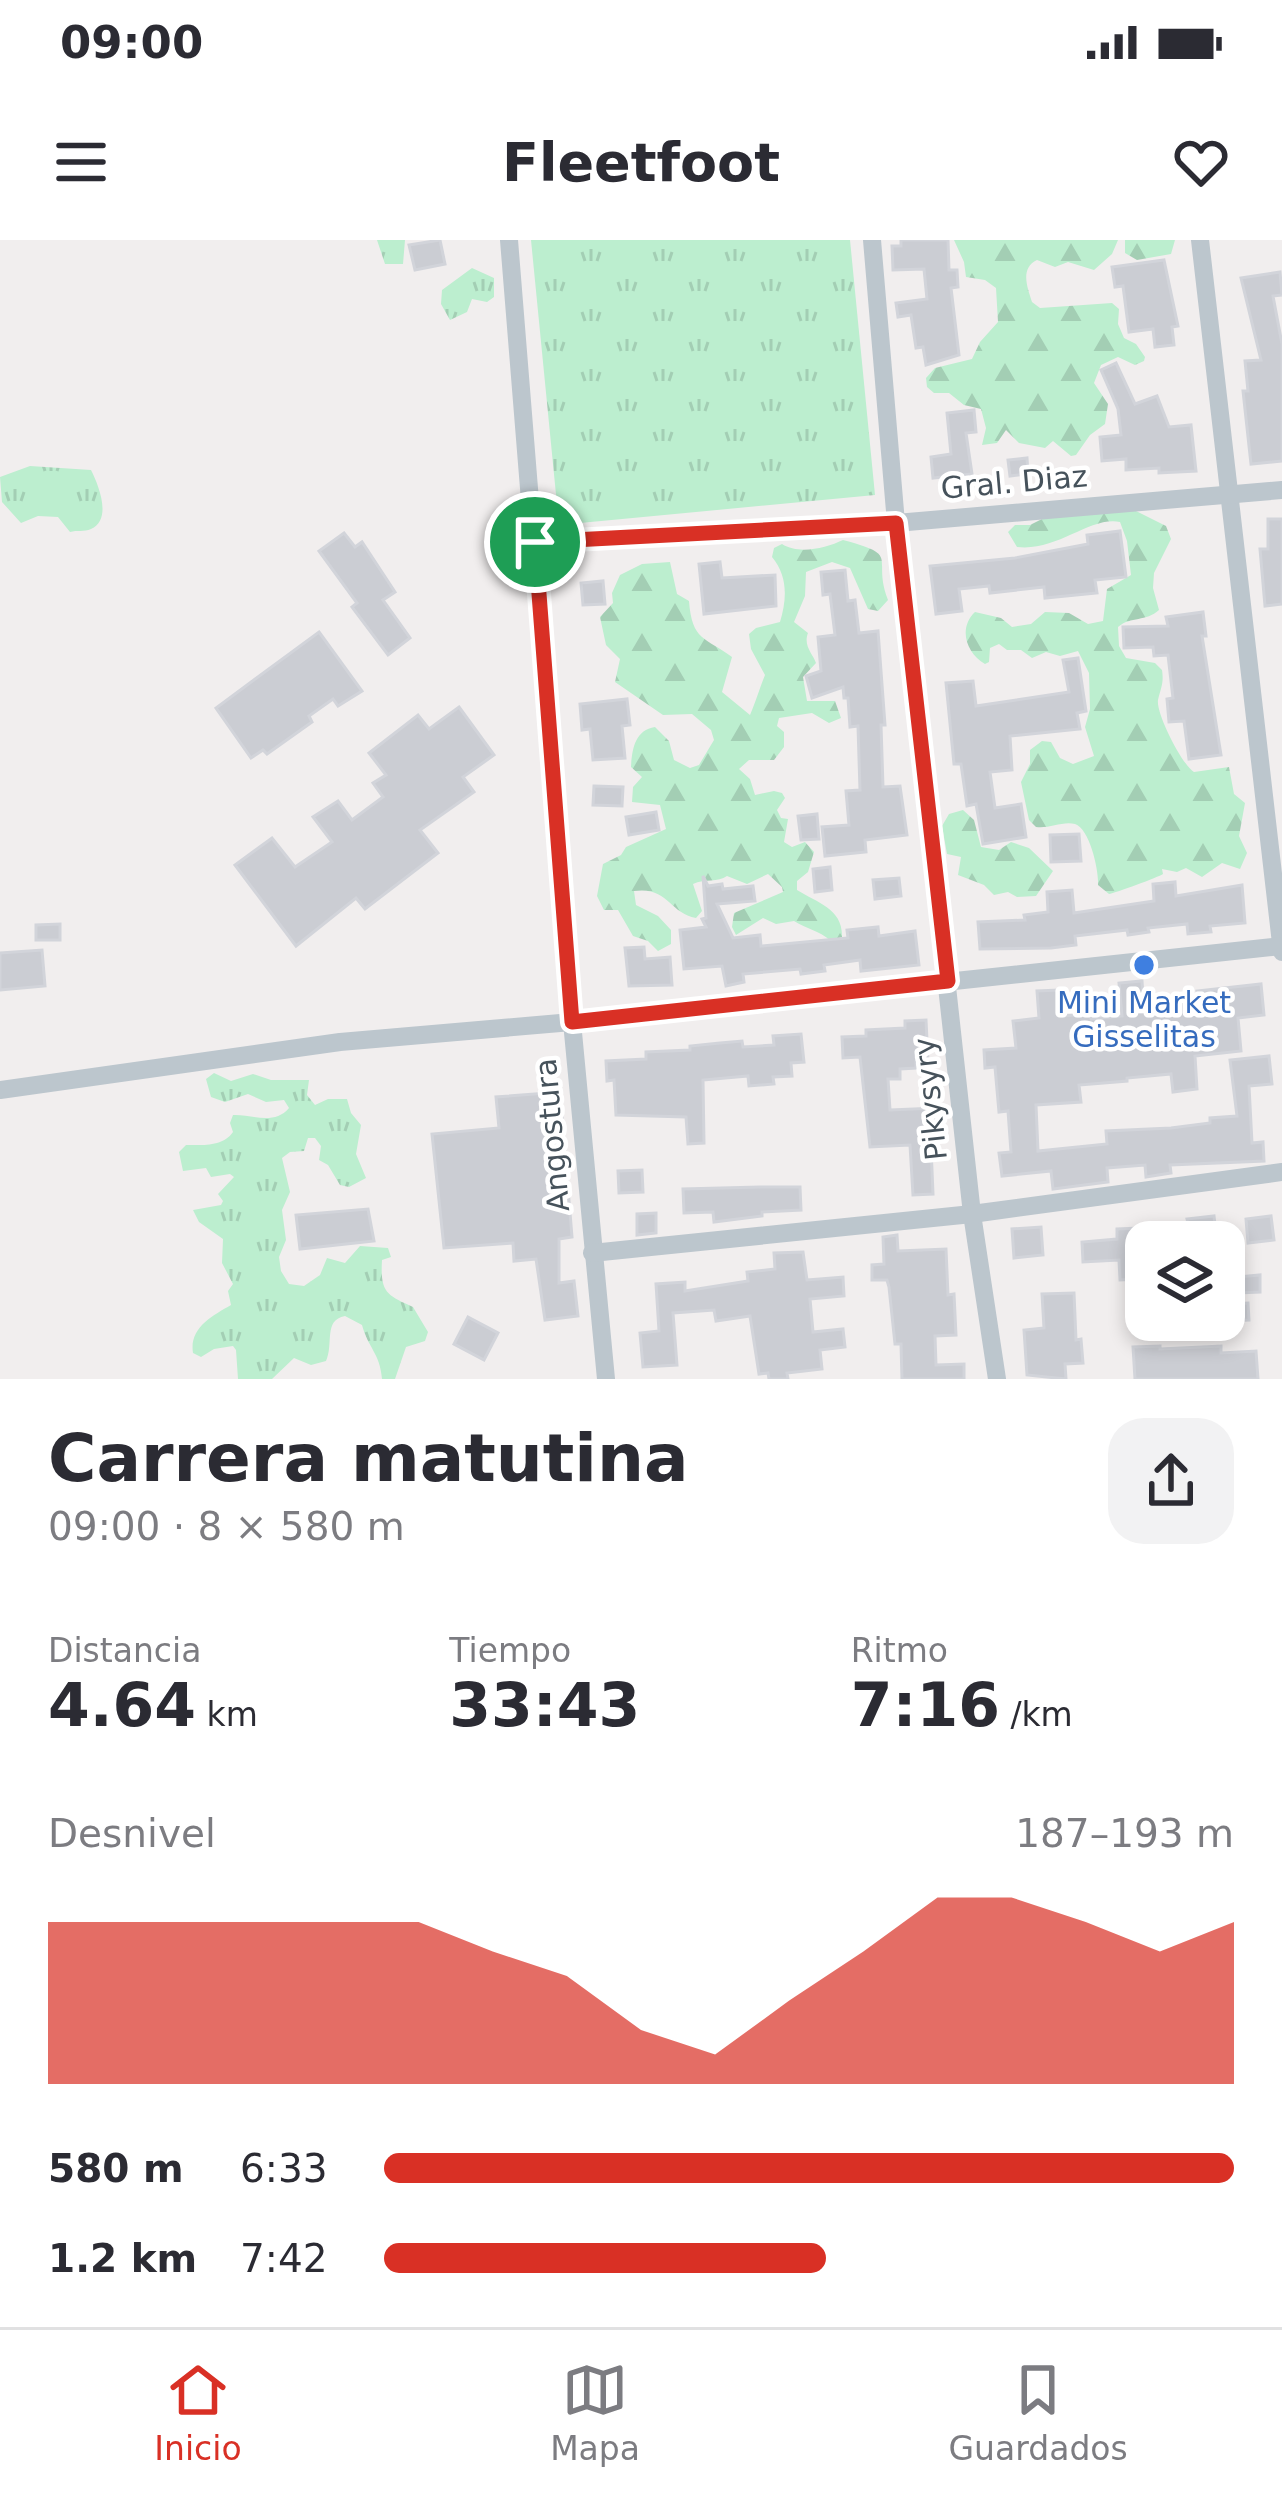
<!DOCTYPE html>
<html lang="es">
<head>
<meta charset="utf-8">
<style>
	body { margin:0; font-family:"DejaVu Sans",sans-serif; background:#f2f2f3; color:#2b2b33; height:100vh; display:flex; flex-direction:column; font-size:45px; white-space:nowrap }
	* { box-sizing:border-box; margin:0 }
	p { font-size:39px; color:#7c7c81 }
	.icon { flex:none; width:66px; height:66px; fill:none; stroke:currentColor; stroke-width:2; stroke-linecap:round; stroke-linejoin:round }
	.map { position:relative; height:1139px; overflow:hidden }
	.drawer { display:flex; flex-direction:column; background:#fff; flex:1 }
	.drawer>* { flex:none }
	.controls { position:absolute; left:1125px; top:981px; display:grid; gap:24px }
	.controls a { display:grid; place-items:center; width:120px; height:120px; border-radius:24px; background:#fff; box-shadow:0 6px 18px #0003; font-size:60px }
	.pin { position:absolute; display:grid; place-items:center; width:102px; height:102px; color:#fff; margin:-51px; border:6px solid #fff; border-radius:50%; box-shadow:0 3px 12px #0007 }
	.round { display:grid; place-items:center; flex:none; width:126px; height:126px; border-radius:36px; background:#f2f2f3 }
	.headline { display:flex; align-items:center; justify-content:space-between; height:204px; padding:0 48px }
	h1 { font-size:66px; font-weight:800; line-height:90px }
	.figures { display:grid; grid-template-columns:repeat(3,1fr); gap:18px; height:204px; padding:12px 48px }
	.figures div { display:grid; align-content:center }
	.figures b { font-size:60px; font-weight:800 }
	.figures small { font-size:33px; font-weight:400 }
	.figures p { font-size:33px }
	.chart { height:336px; padding:24px 48px }
	.chart p { display:flex; justify-content:space-between }
	.chart svg { width:100%; height:216px; margin-top:12px; fill:#d93025; opacity:.7 }
	ul { padding:0 48px; list-style:none; font-size:39px }
	li { display:grid; grid-template-columns:192px 144px 1fr; align-items:center; height:90px }
	li i { height:30px; border-radius:15px; background:#d93025 }
	.status { display:flex; justify-content:space-between; align-items:center; height:84px; padding:0 60px; background:#fff; direction:ltr }
	.status svg { height:33px; fill:currentColor }
	header { display:flex; justify-content:space-between; align-items:center; height:156px; padding:0 48px; background:#fff; font-size:54px; font-weight:800 }
	.tab-bar { display:flex; justify-content:space-around; align-items:center; height:168px; border-top:3px solid #e1e1e2; background:#fff; font-size:33px; color:#7c7c81 }
	.tab-bar a { display:grid; justify-items:center; gap:6px }
	.tab-bar .active { color:#d93025 }
	.map>svg:first-child { display:block }
</style>
</head>
<body>
<div class="status"><b>09:00</b><svg viewBox="0 0 49 12"><path d="M0 12V9h3v3zM5 12V6h3v6zM10 12V3h3v9zM15 12V0h3v12zM26 1h20v11H26zM47 4h2v5h-2z"/></svg></div>
<header><svg class="icon" aria-label="menu" viewBox="0 0 24 24"><path d="M4 6h16M4 12h16M4 18h16"/></svg>Fleetfoot<svg class="icon" aria-label="heart" viewBox="0 0 24 24"><path d="M12 20l-8-8c-3-5 5-10 8-4 3-6 11-1 8 4z"/></svg></header>
<div class="map">
<svg width="1282" height="1139" viewBox="0 0 1282 1139">
	<defs>
		<pattern id="grass-tufts" width="24" height="20" patternUnits="userSpaceOnUse" patternTransform="scale(3)"><rect width="24" height="20" fill="#bceecf"/><path d="M3 7l-1-3M5 7V3M7 7l1-3M15 17l-1-3M17 17v-4M19 17l1-3" fill="none" stroke="#a3ceb4"/></pattern>
		<pattern id="forest-firs" width="22" height="20" patternUnits="userSpaceOnUse" patternTransform="scale(3)"><rect width="22" height="20" fill="#bceecf"/><path d="M5 1l3.5 6h-7zM16 11l3.5 6h-7z" fill="#a3ceb4"/></pattern>
	</defs>
	<rect width="100%" height="100%" fill="#f1eeee"/>
	<!-- grass -->
	<g fill="url(#grass-tufts)">
		<polygon points="377,0 405,0 403,24 385,24"/>
		<polygon points="531,0 850,0 875,255 559,285"/>
		<polygon points="472,28 494,38 494,57 487,62 472,59 467,72 450,80 441,64 442,50"/>
		<path d="M 30,226 L 91,230 C 98,244 113,279 91,289 C 84,292 77,290 70,292 L 58,277 L 38,276 L 21,283 L 2,262 L 0,237 Z"/>
		<path d="M 214,833 L 231,841 L 253,834 L 271,840 L 309,840 L 307,855 L 315,865 L 328,859 L 347,859 L 351,873 L 361,885 L 356,914 L 366,938 L 349,947 L 340,945 L 328,925 L 319,920 L 321,906 L 315,898 L 308,898 L 304,911 L 290,912 L 282,918 L 290,952 L 282,970 L 286,1000 L 279,1017 L 281,1031 L 289,1044 L 304,1046 L 320,1035 L 327,1018 L 345,1023 L 360,1006 L 388,1008 L 391,1017 L 382,1020 C 380,1053 387,1055 413,1067 L 428,1092 L 425,1101 L 406,1107 L 395,1139 L 382,1139 C 380,1113 368,1108 362,1085 L 345,1076 C 323,1080 334,1104 326,1121 L 311,1125 L 294,1118 L 272,1139 L 238,1139 L 236,1110 L 233,1106 L 214,1109 L 201,1117 L 193,1113 C 189,1088 212,1076 231,1065 L 228,1051 L 233,1044 L 222,1023 L 223,999 L 199,982 L 193,970 L 221,965 L 223,961 L 218,954 L 234,937 L 230,934 L 211,937 L 206,928 L 183,931 L 179,912 L 186,905 C 202,905 223,907 233,892 L 230,883 L 233,875 C 251,874 274,886 289,868 L 284,860 L 266,862 L 248,854 L 225,862 L 211,857 L 206,839 Z"/>
	</g>
	<!-- forest -->
	<g fill="url(#forest-firs)">
		<path d="M 954,0 L 1118,0 L 1112,14 L 1094,30 L 1068,22 L 1055,27 L 1037,20 C 1020,28 1027,47 1032,62 L 1040,68 L 1112,63 L 1119,69 L 1118,84 L 1124,98 L 1136,104 L 1145,117 L 1144,121 L 1135,125 L 1118,117 L 1101,125 L 1094,143 L 1108,164 L 1105,184 L 1090,195 L 1076,215 L 1071,216 L 1053,201 L 1045,208 L 1019,203 L 1006,190 L 997,203 L 982,205 L 986,188 L 981,169 L 964,165 L 949,153 L 934,153 L 927,147 L 926,138 L 935,128 L 972,119 L 980,102 L 998,82 L 996,48 L 985,40 L 966,37 L 964,22 Z"/>
		<polygon points="1125,0 1175,0 1171,14 1137,20 1125,13"/>
		<path d="M 1132,269 L 1166,286 L 1171,299 L 1154,333 L 1153,348 L 1159,370 C 1146,382 1131,376 1118,387 L 1119,406 L 1126,418 L 1155,423 L 1162,430 C 1164,443 1161,447 1158,460 C 1156,474 1183,526 1194,532 L 1229,527 L 1234,554 L 1245,563 L 1239,596 L 1247,613 L 1240,629 L 1222,623 L 1202,637 L 1186,628 L 1177,632 L 1162,629 L 1163,634 C 1159,637 1115,653 1109,654 L 1098,645 C 1099,631 1090,589 1075,584 C 1062,581 1049,589 1036,587 L 1029,580 L 1021,542 L 1030,524 L 1030,510 L 1042,501 L 1051,502 L 1060,518 L 1073,524 L 1094,516 L 1085,487 L 1090,469 L 1089,433 L 1078,411 L 1060,416 L 1046,412 L 1032,418 L 1021,410 L 1007,410 L 999,404 L 990,408 L 989,422 L 985,424 C 966,413 958,388 975,372 L 1001,378 L 1012,387 L 1031,384 L 1045,372 L 1069,373 L 1088,384 L 1103,381 L 1107,349 L 1131,335 L 1127,301 L 1120,282 C 1090,276 1057,312 1017,307 L 1008,292 L 1015,285 L 1030,285 L 1048,276 Z"/>
		<path d="M 843,300 C 903,316 871,316 888,360 L 878,371 L 868,369 L 850,328 L 832,322 L 806,332 L 805,356 L 794,382 L 808,393 C 803,406 813,414 816,423 L 803,437 L 807,461 L 835,461 L 841,478 L 829,483 L 812,473 L 779,478 L 777,486 L 784,492 L 784,507 L 774,520 L 749,520 L 739,529 L 750,539 L 755,555 L 774,551 L 782,553 L 785,558 L 777,570 L 781,578 L 788,579 L 784,602 L 792,607 L 805,602 L 814,612 L 808,632 L 797,641 L 797,650 C 818,663 843,669 842,697 L 831,701 C 818,690 807,689 794,681 L 776,684 L 763,678 L 736,695 L 732,687 L 734,673 L 783,652 L 782,647 L 768,634 L 747,644 L 727,636 C 718,643 705,638 693,644 L 702,671 L 696,678 C 669,673 668,646 634,651 L 636,665 L 658,676 L 671,690 L 671,704 L 658,711 L 648,701 L 633,696 L 618,670 L 604,670 L 597,656 L 603,624 L 621,615 L 626,607 L 666,589 L 660,565 L 632,562 L 633,547 L 642,537 L 631,527 C 632,509 635,490 655,487 L 669,501 L 674,520 L 690,528 L 699,525 L 714,500 L 711,490 L 692,474 L 663,475 L 615,442 L 620,419 L 606,405 L 600,377 L 613,363 L 612,353 L 620,335 L 642,324 L 670,322 L 677,354 L 689,361 C 692,401 705,397 732,417 L 722,452 L 750,475 C 756,461 759,450 765,435 L 751,409 L 749,394 L 756,388 L 780,382 C 787,359 788,336 772,317 L 774,308 L 782,304 C 799,315 826,308 843,300 Z"/>
		<polygon points="963,570 974,580 981,607 999,610 1011,602 1029,608 1053,631 1036,656 1017,657 1008,652 994,655 984,645 958,635 961,617 947,614 942,586 949,574"/>
	</g>
	<!-- building -->
	<g fill="#cbcdd3" stroke="#d2d4da" stroke-width="3">
		<polygon points="440,0 445,24 415,30 409,5"/>
		<polygon points="901,0 948,0 949,30 957,30 958,47 951,48 959,115 926,125 923,107 916,108 911,75 898,77 896,63 927,59 924,29 893,30 892,6 901,6"/>
		<polygon points="1164,20 1178,86 1172,87 1174,105 1155,107 1153,89 1129,92 1123,46 1115,47 1112,27"/>
		<polygon points="1280,32 1282,55 1273,56 1282,104 1282,221 1251,224 1243,151 1248,151 1245,121 1261,120 1241,38"/>
		<polygon points="1116,123 1135,164 1157,156 1169,187 1191,185 1196,231 1159,233 1159,228 1126,230 1126,219 1102,221 1100,197 1121,195 1118,169 1101,130"/>
		<polygon points="974,170 976,192 966,193 972,234 933,238 931,217 951,214 947,173"/>
		<polygon points="1027,218 1028,234 1010,236 1008,220"/>
		<polygon points="1268,279 1282,279 1282,364 1265,366 1260,309 1268,309"/>
		<polygon points="1120,291 1126,337 1095,340 1097,353 1045,358 1044,347 990,353 989,346 959,349 962,371 936,374 930,326 1015,318 1088,304 1087,295"/>
		<polygon points="344,293 355,307 362,302 395,352 383,360 410,398 388,415 352,367 357,363 319,311"/>
		<polygon points="720,322 722,338 775,335 776,366 704,374 699,324"/>
		<polygon points="845,330 848,361 855,360 859,393 878,391 885,485 881,485 883,547 900,546 907,595 865,600 866,612 825,616 822,587 849,585 846,551 860,550 858,486 850,487 848,458 844,458 843,447 812,458 806,436 821,431 818,397 835,395 830,354 823,355 821,332"/>
		<polygon points="603,341 605,364 583,365 581,343"/>
		<polygon points="1203,372 1206,396 1202,396 1221,515 1189,519 1184,481 1169,482 1167,459 1173,458 1168,415 1154,416 1153,407 1124,408 1123,387 1168,386 1166,377"/>
		<polygon points="319,392 362,451 338,466 333,459 309,476 312,482 267,514 263,510 251,518 216,468"/>
		<polygon points="1078,418 1086,471 1077,473 1080,489 1010,496 1012,530 990,532 995,568 1021,564 1026,597 983,604 976,564 967,566 961,524 954,524 946,443 973,441 976,466 1069,452 1063,420"/>
		<polygon points="627,459 630,485 622,486 625,518 593,520 590,489 582,490 580,464"/>
		<polygon points="459,467 494,515 463,537 474,552 420,590 438,613 365,669 356,658 296,706 235,625 272,598 295,627 332,602 313,577 338,561 352,580 383,557 373,543 386,535 369,513 418,475 429,489"/>
		<polygon points="594,546 623,547 622,566 593,565"/>
		<polygon points="656,572 659,590 629,595 626,577"/>
		<polygon points="817,574 819,599 801,600 798,576"/>
		<polygon points="1079,594 1081,621 1051,622 1050,595"/>
		<polygon points="830,627 832,650 815,652 813,629"/>
		<polygon points="703,636 708,646 722,644 723,649 753,646 755,661 717,664 733,698 760,695 761,706 848,698 847,690 878,687 879,696 915,691 919,725 861,731 860,720 824,725 825,731 801,734 800,729 743,734 744,742 726,746 722,726 684,729 680,690 706,687 702,679 706,678"/>
		<polygon points="899,638 901,656 875,659 873,640"/>
		<polygon points="1175,642 1176,656 1242,645 1245,683 1210,686 1211,692 1188,694 1187,684 1148,688 1149,692 1128,695 1127,690 1075,696 1076,705 1051,708 980,709 978,682 1025,680 1024,675 1048,672 1047,652 1072,650 1074,673 1154,661 1153,644"/>
		<polygon points="60,684 60,700 36,700 36,685"/>
		<polygon points="644,707 645,719 670,717 672,745 629,746 625,708"/>
		<polygon points="42,710 45,746 0,750 0,713"/>
		<polygon points="1142,741 1143,755 1160,754 1160,766 1199,762 1197,751 1261,744 1264,775 1238,778 1241,811 1195,816 1197,849 1173,852 1171,834 1127,838 1127,841 1079,845 1081,862 1036,865 1038,911 1107,904 1106,891 1171,888 1210,883 1210,878 1237,876 1230,820 1269,816 1272,844 1249,846 1252,903 1263,902 1264,921 1170,925 1171,933 1146,937 1145,925 1107,928 1108,942 1053,949 1051,931 1002,936 999,913 1011,912 1008,871 999,872 995,827 985,828 984,810 1016,808 1013,781 1039,778 1037,751 1059,750 1062,776 1090,774 1091,779 1122,776 1119,743"/>
		<polygon points="926,780 928,821 916,822 916,828 900,829 900,839 888,839 890,870 936,868 937,883 930,883 933,954 913,955 910,905 870,907 860,817 843,818 842,797 866,796 866,790 905,788 905,781"/>
		<polygon points="801,794 804,822 791,823 792,836 773,837 774,844 749,846 748,836 703,840 704,903 688,904 686,877 616,875 614,840 607,841 606,821 646,819 646,812 690,810 690,806 720,803 742,801 743,807 774,805 773,796"/>
		<polygon points="560,852 572,997 559,999 559,1043 574,1041 578,1076 545,1080 536,1019 514,1021 513,1003 444,1008 432,894 499,888 496,857"/>
		<polygon points="642,930 643,952 619,953 618,931"/>
		<polygon points="760,947 800,947 801,970 762,972 762,976 714,982 713,972 684,973 683,949"/>
		<polygon points="368,969 374,1001 300,1009 296,975"/>
		<polygon points="656,973 656,993 637,995 637,974"/>
		<polygon points="1214,976 1217,1002 1147,1002 1146,986 1188,983 1187,979"/>
		<polygon points="1271,976 1274,1000 1248,1003 1246,979"/>
		<polygon points="1041,987 1043,1015 1014,1018 1012,989"/>
		<polygon points="1140,988 1141,1039 1120,1040 1119,1020 1083,1022 1082,1002 1117,999 1117,989"/>
		<polygon points="897,995 898,1011 946,1009 948,1055 954,1054 956,1095 935,1096 936,1125 964,1124 964,1139 902,1139 901,1104 895,1104 889,1047 887,1040 872,1040 872,1025 884,1024 883,997"/>
		<polygon points="803,1012 807,1040 843,1037 844,1056 810,1059 813,1092 843,1089 845,1107 820,1110 822,1129 787,1133 788,1139 769,1139 768,1133 759,1134 750,1076 716,1081 714,1070 673,1073 677,1125 643,1127 640,1093 659,1091 656,1044 685,1042 685,1051 748,1041 747,1032 775,1029 774,1013"/>
		<polygon points="1260,1035 1260,1052 1238,1053 1237,1037"/>
		<polygon points="1074,1053 1076,1100 1081,1099 1083,1123 1065,1124 1066,1139 1027,1135 1024,1090 1044,1088 1042,1054"/>
		<polygon points="1248,1063 1249,1080 1227,1081 1226,1064"/>
		<polygon points="468,1077 498,1093 484,1120 454,1104"/>
		<polygon points="1160,1106 1160,1109 1221,1106 1221,1113 1256,1111 1258,1139 1135,1139 1133,1107"/>
	</g>
	<g fill="none" stroke-linecap="round" stroke-linejoin="round">
		<!-- minor -->
		<g stroke="#bcc6cd" stroke-width="18">
			<polyline points="509,0 572,782 606,1139"/>
			<polyline points="872,0 896,283 972,974 997,1139"/>
			<polyline points="1200,0 1282,712"/>
			<polyline points="535,302 896,283 1282,250"/>
			<polyline points="0,850 340,802 572,782 1282,706"/>
			<polyline points="592,1013 972,974 1282,932"/>
		</g>
	</g>
	<g fill="none" stroke-linecap="round" stroke-linejoin="round">
		<defs>
			<polygon id="route" points="896,283 948,741 572,782 535,302"/>
		</defs>
		<!-- route casing -->
		<use href="#route" stroke="#fff" stroke-width="24"/>
		<!-- route -->
		<use href="#route" stroke="#d93025" stroke-width="15"/>
	</g>
	<!-- markers -->
	<circle fill="#3f7fe0" stroke="#fff" stroke-width="4.5" cx="1144" cy="725" r="12"/>
	<g text-anchor="middle" dominant-baseline="central" stroke-width="9" stroke-linejoin="round" paint-order="stroke">
		<!-- street labels -->
		<g font-size="30" fill="#46525b" stroke="#fff">
			<text transform="translate(1014 242) rotate(-5)">Gral. Diaz</text>
			<text transform="translate(930 859) rotate(-96)">Pikysyry</text>
			<text transform="translate(552 895) rotate(-95)">Angostura</text>
		</g>
		<!-- shop labels -->
		<g font-size="30" fill="#366cbe" stroke="#fff">
			<text x="1144" y="762">Mini Market<tspan x="1144" dy="34">Gisselitas</tspan></text>
		</g>
	</g>
</svg>
<div class="controls">
<a><svg class="icon" aria-label="layers" viewBox="0 0 24 24"><path d="M12 4l9 5-9 5-9-5zM3 14l9 5 9-5"/></svg></a>
</div>
<div class="pin" style="left:535px;top:302px;background:#1e9e55"><svg class="icon" aria-label="arrive" viewBox="0 0 24 24"><path d="M6 21V4h12l-3 4 3 4H6"/></svg></div>
</div>
<section class="drawer">
<div class="headline"><div><h1>Carrera matutina</h1><p>09:00 · 8 × 580 m</p></div><a class="round"><svg class="icon" aria-label="share" viewBox="0 0 24 24"><path d="M12 15V3M7 8l5-5 5 5M5 13v7h14v-7"/></svg></a></div>
<div class="figures">
<div><p>Distancia</p><b>4.64<small> km</small></b></div>
<div><p>Tiempo</p><b>33:43</b></div>
<div><p>Ritmo</p><b>7:16<small> /km</small></b></div>
</div>
<div class="chart"><p><span>Desnivel</span>187–193 m</p>
<svg viewBox="0 0 160 44" preserveAspectRatio="none"><path d="M0 44V11L10 11L20 11L30 11L40 11L50 11L60 17L70 22L80 33L90 38L100 27L110 17L120 6L130 6L140 11L150 17L160 11V44z"/></svg>
</div>
<ul>
<li><b>580 m</b>6:33<i style="width:100%"></i></li>
<li><b>1.2 km</b>7:42<i style="width:52%"></i></li>
</ul>
</section>
<nav class="tab-bar">
<a class="active"><svg class="icon" aria-label="home" viewBox="0 0 24 24"><path d="M3 11l9-7 9 7M6 9v11h12V9"/></svg>Inicio</a>
<a><svg class="icon" aria-label="map" viewBox="0 0 24 24"><path d="M3 6l6-2 6 2 6-2v14l-6 2-6-2-6 2zM9 4v14M15 6v14"/></svg>Mapa</a>
<a><svg class="icon" aria-label="saved" viewBox="0 0 24 24"><path d="M7 4h10v16l-5-4-5 4z"/></svg>Guardados</a>
</nav>
</body>
</html>
